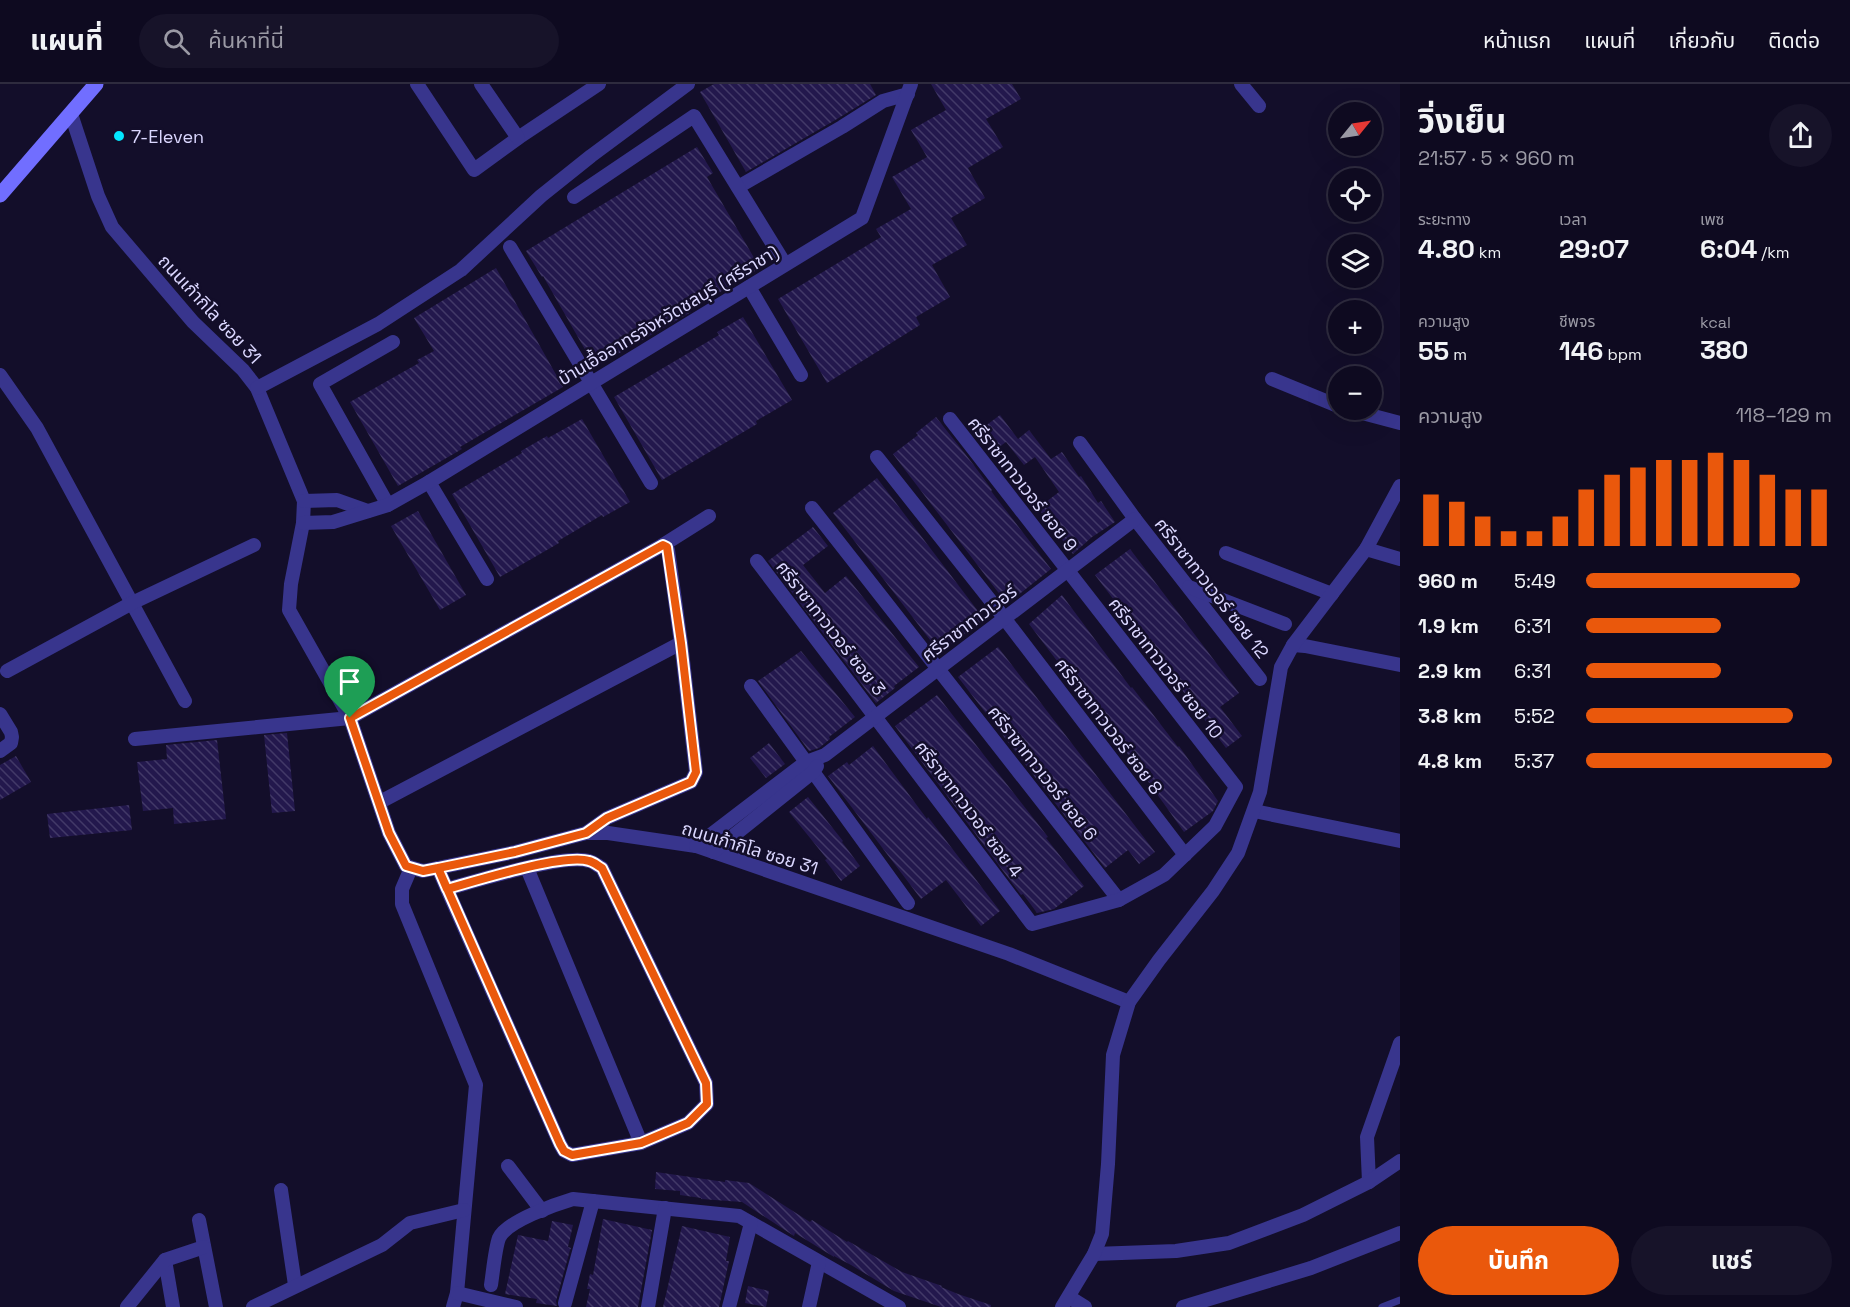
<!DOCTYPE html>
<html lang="th">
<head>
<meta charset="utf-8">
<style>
	body { margin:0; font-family:"Space Grotesk","Noto Sans Thai",sans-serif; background:#171329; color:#f1f3f6; height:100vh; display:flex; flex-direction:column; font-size:22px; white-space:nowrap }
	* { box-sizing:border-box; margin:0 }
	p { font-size:20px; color:#9b9aa5 }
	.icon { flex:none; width:33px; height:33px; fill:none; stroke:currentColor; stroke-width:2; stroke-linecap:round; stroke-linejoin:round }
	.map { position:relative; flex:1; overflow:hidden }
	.side { display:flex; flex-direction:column; background:#0e0a20; width:450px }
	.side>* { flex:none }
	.needle { width:39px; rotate:60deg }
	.buttons { position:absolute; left:1328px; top:18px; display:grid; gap:12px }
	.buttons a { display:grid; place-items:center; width:54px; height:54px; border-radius:50%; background:#0e0a20; box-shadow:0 6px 24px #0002,0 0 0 2px #2e2b3e; font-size:30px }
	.pin { position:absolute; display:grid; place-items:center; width:51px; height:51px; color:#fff; margin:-62px -26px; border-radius:50% 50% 50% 0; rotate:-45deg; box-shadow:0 0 6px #0007 }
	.pin .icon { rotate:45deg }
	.round { display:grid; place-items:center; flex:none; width:63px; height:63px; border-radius:32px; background:#171329 }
	.head { display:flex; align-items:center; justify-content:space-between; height:102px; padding:0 18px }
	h1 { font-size:33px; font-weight:700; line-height:45px }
	.stats { display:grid; grid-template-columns:repeat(3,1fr); gap:9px; height:102px; padding:6px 18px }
	.stats div { display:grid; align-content:center }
	.stats b { font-size:26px; font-weight:700 }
	.stats small { font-size:16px; font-weight:400 }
	.stats p { font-size:16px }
	.chart { height:168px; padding:12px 18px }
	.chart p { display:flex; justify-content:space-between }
	.chart svg { width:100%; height:108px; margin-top:6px; stroke:#ea580c; stroke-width:6 }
	.button { display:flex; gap:12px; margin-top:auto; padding:12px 18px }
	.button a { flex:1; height:69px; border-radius:36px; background:#ea580c; color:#fff; font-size:24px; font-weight:700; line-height:69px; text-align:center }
	.button a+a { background:#171329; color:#f1f3f6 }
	ul { padding:0 18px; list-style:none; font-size:20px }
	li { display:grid; grid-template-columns:96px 72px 1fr; align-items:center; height:45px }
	li i { height:15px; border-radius:8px; background:#ea580c }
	header { display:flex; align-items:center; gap:36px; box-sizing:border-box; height:84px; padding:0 30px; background:#0e0a20; border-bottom:2px solid #2e2b3e }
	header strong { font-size:28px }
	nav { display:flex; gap:33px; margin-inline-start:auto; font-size:21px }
	.search { width:420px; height:54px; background:#171329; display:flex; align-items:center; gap:15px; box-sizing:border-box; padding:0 21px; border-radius:33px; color:#9b9aa5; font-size:22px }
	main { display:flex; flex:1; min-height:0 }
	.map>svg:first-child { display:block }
</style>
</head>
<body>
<header>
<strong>แผนที่</strong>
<div class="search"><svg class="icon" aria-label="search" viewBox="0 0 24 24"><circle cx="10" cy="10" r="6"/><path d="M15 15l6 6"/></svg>ค้นหาที่นี่</div>
<nav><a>หน้าแรก</a><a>แผนที่</a><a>เกี่ยวกับ</a><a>ติดต่อ</a></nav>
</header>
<main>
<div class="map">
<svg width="1400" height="1223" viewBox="0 0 1400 1223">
	<defs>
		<pattern id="building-back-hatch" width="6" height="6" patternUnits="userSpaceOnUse" patternTransform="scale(1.5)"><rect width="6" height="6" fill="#23184d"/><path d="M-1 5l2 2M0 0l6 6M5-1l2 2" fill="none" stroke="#423968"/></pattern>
	</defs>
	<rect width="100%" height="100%" fill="#130e2a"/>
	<!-- building -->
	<g fill="url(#building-back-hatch)">
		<polygon points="714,0 870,0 876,11 837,35 746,88 700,8"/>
		<polygon points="931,0 1012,0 1021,15 986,35 1003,63 968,84 985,114 951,134 967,161 932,181 950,213 916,233 920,241 827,299 778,215 881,153 876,145 911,125 892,93 927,73 911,46 946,26"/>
		<polygon points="697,63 713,89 707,93 760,184 690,226 691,228 686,231 595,283 543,192 542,193 526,167"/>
		<polygon points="496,184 563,303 460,363 462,365 398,402 350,318 419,279 417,276 434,267 414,234"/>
		<polygon points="743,233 792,316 756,337 757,340 662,396 614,313 719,251 717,248"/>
		<polygon points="1000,331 1018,355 1029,346 1051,375 1062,368 1079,393 1081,392 1098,419 1101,417 1115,438 1092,453 1073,470 1038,424 1059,408 1035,373 1024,381 1006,358 995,366 980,346"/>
		<polygon points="936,333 973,380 992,406 991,407 1051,485 1007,520 893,370 918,351 916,349"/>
		<polygon points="582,335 630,418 603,433 602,431 558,457 559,459 500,493 452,410 522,369 521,367 547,352 548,354"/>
		<polygon points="877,394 984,535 940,569 833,429"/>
		<polygon points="418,427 466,511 440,526 391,442"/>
		<polygon points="813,443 828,462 803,481 825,509 846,492 919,583 894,602 895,604 876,619 768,477"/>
		<polygon points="1130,465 1239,609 1220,623 1242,652 1226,664 1095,491"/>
		<polygon points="1062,511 1131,604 1132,603 1178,663 1179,662 1218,717 1213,727 1184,748 1142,689 1029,540"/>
		<polygon points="998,563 1155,768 1139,780 1128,766 1105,784 958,593"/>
		<polygon points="801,567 855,633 829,653 830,655 819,664 809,667 758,597"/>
		<polygon points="937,611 1048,753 1046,754 1084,802 1054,825 1037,829 1023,810 1021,811 895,642"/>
		<polygon points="287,649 295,727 272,729 264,651"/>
		<polygon points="217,656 226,735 174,740 173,724 143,727 137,678 167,675 166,661"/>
		<polygon points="769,659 785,680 766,694 750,674"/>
		<polygon points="873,662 927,735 928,733 1000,827 981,842 946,796 921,815 828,692 847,678 849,681"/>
		<polygon points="16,672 31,698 0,716 0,681"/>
		<polygon points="808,713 843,757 842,758 860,782 841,797 825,776 827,775 789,728"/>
		<polygon points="129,721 132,746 50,754 47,730"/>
		<polygon points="656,1088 725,1098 725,1096 749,1099 810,1138 812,1136 847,1158 848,1157 902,1188 942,1202 941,1203 958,1210 991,1221 991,1223 941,1223 894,1207 851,1181 834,1172 834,1173 795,1149 794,1152 742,1118 701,1115 701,1114 680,1111 680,1107 655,1105"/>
		<polygon points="603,1135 652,1146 638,1223 586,1223 590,1205 587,1205 590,1190 593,1191"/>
		<polygon points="552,1137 573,1141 568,1163 571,1164 570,1166 556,1217 557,1222 536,1219 537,1215 505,1210 518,1151 548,1157"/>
		<polygon points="682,1142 730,1153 726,1177 729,1177 719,1223 663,1223"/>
		<polygon points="748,1202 769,1207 766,1223 745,1219"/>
	</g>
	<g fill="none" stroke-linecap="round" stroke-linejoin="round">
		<!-- service -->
		<polyline stroke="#38358d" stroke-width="7" points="1382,1223 1400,1216"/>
		<!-- minor -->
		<g stroke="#38358d" stroke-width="14">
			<polyline points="417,0 474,86 518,54 599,0"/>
			<polyline points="481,0 518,54"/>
			<polyline points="1241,0 1259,22"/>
			<polyline points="71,30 98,112 112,143 193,238 243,286 257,304 304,417 303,439 291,500 289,526 350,634 389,749 406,782 423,787 515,768 586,749 608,749 696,762 1009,870 1129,918"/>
			<polyline points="738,103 842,43 883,17 908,10"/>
			<polyline points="574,113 694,32 785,180"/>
			<polyline points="510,163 651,399"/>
			<polyline points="749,203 801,291"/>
			<polyline points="0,291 37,344 185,617"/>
			<polyline points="1272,295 1338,322"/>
			<polyline points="257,304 378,240 461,186 541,112 591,72 688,0"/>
			<polyline points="1351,326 1400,339"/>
			<polyline points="1080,359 1135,435 1260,595"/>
			<polyline points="877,373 998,526 1185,771"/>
			<polyline points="429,398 487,495"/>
			<polyline points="304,417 337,416 368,427"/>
			<polyline points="388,421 320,300 393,258"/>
			<polyline points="812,424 1119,816"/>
			<polyline points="303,439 333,438 388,421 429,398 862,134 911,0"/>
			<polyline points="1366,465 1400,475"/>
			<polyline points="1226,469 1332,510"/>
			<polyline points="757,477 1032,840 1119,816 1164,791 1215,742 1236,703 950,335"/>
			<polyline points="1189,503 1285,540"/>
			<polyline points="1293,561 1305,562 1400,581"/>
			<polyline points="7,587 132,519 254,461"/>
			<polyline points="751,602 908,819"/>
			<polyline points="0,630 11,648 12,653 11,659 0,667"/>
			<polyline points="135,655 350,634 663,461 709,432"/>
			<polyline points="380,718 681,559"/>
			<polyline points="1254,727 1400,757"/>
			<polyline points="586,749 607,734 691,698 696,688 681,559 668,466 663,461"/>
			<polyline points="696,762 806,678 825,671 1135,435"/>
			<polyline points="713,768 813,688 817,682"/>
			<polyline points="411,784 402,805 402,820 476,1001 457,1209 453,1223"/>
			<path d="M 438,784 L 447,805 L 560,1060 L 564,1067 L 572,1071 L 641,1059 L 688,1039 L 707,1020 L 706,999 L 602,784 C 598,782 594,778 589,777 C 565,769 475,797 447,805"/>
			<polyline points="527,784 641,1059"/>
			<polyline points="508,1082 542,1127"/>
			<polyline points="1369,1098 1367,1053 1400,959"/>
			<polyline points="281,1106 295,1201"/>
			<polyline points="199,1136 216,1223"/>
			<polyline points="1094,1170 1176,1167 1229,1159 1303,1131 1369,1098 1400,1077"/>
			<polyline points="165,1176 173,1223"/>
			<path d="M 491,1201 C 493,1188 495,1165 499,1154 C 507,1137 556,1120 573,1115 L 739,1132 L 899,1223"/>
			<polyline points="457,1209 516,1223"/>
			<polyline points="1069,1213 1085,1223"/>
			<polyline points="565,1219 593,1117"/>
			<polyline points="127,1223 165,1176 204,1163"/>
			<polyline points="253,1223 382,1161 410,1139 464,1126"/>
			<polyline points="648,1223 665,1124"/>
			<polyline points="729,1223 751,1139"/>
			<polyline points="809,1223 819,1178"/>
			<polyline points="1062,1223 1094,1170 1102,1150 1108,1080 1113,971 1129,918 1159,876 1213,807 1238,769 1260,708 1281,583 1293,561 1366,465 1400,402"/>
			<polyline points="1183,1223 1311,1184 1400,1149"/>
		</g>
		<!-- secondary -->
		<polyline stroke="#716eff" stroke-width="15" points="0,111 96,0"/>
	</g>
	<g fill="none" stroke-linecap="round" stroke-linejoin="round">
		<defs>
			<path id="route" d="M 350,634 L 389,749 L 406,782 L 423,787 L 438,784 L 447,805 C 476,797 564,769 589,777 C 594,778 598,782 602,784 L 706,999 L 707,1020 L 688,1039 L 641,1059 L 572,1071 L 564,1067 L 560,1060 L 438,784 L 515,768 L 586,749 L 607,734 L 691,698 L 696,688 L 681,559 L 667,463 L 663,461 L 350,634"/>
		</defs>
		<!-- route casing -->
		<use href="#route" stroke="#fff" stroke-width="12"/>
		<!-- route -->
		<use href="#route" stroke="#ea580c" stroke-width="8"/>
	</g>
	<!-- markers -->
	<circle fill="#03e6ff" stroke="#130e2a" stroke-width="2" cx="119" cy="52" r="6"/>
	<g text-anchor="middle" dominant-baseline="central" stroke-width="5" stroke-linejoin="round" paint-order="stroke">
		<!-- poi labels -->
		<g font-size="18" fill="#dbd7ff" stroke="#130e2a" text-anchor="start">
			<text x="131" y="52">7-Eleven</text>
		</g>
		<!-- street labels -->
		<g font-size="18" fill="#dbd7ff" stroke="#130e2a">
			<text transform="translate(210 225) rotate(47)">ถนนเก้ากิโล ซอย 31</text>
			<text transform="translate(668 231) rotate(-31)">บ้านเอื้ออาทรจังหวัดชลบุรี (ศรีราชา)</text>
			<text transform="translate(1023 400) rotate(52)">ศรีราชาทาวเวอร์ ซอย 9</text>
			<text transform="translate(1212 504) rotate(52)">ศรีราชาทาวเวอร์ ซอย 12</text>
			<text transform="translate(969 539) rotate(-37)">ศรีราชาทาวเวอร์</text>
			<text transform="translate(831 544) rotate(52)">ศรีราชาทาวเวอร์ ซอย 3</text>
			<text transform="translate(1166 584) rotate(52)">ศรีราชาทาวเวอร์ ซอย 10</text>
			<text transform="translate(1109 642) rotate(53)">ศรีราชาทาวเวอร์ ซอย 8</text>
			<text transform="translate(1043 689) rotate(52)">ศรีราชาทาวเวอร์ ซอย 6</text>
			<text transform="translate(969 725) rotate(53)">ศรีราชาทาวเวอร์ ซอย 4</text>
			<text transform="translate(750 764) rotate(17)">ถนนเก้ากิโล ซอย 31</text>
		</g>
	</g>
</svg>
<div class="buttons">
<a><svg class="needle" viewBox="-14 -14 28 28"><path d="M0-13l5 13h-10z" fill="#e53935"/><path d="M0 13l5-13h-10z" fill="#9b9aa5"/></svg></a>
<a><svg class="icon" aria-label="locate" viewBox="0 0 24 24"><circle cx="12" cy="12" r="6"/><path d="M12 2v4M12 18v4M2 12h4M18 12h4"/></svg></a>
<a><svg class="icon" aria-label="layers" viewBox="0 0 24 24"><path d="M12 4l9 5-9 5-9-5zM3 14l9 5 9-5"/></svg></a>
<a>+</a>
<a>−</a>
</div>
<div class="pin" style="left:350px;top:634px;background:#1e9e55"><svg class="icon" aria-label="arrive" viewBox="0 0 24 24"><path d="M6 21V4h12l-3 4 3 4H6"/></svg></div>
</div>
<section class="side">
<div class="head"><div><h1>วิ่งเย็น</h1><p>21:57 · 5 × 960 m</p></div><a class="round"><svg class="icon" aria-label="share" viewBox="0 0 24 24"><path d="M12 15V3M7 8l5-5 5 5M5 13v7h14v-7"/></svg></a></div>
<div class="stats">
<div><p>ระยะทาง</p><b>4.80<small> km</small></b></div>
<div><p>เวลา</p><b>29:07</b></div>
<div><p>เพซ</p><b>6:04<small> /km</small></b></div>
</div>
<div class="stats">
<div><p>ความสูง</p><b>55<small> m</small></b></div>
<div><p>ชีพจร</p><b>146<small> bpm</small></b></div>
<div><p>kcal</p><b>380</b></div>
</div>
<div class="chart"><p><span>ความสูง</span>118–129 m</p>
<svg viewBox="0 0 160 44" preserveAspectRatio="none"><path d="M5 44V23M15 44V26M25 44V32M35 44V38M45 44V38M55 44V32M65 44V21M75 44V15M85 44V12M95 44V9M105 44V9M115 44V6M125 44V9M135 44V15M145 44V21M155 44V21"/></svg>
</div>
<ul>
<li><b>960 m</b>5:49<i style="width:87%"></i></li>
<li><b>1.9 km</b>6:31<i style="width:55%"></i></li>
<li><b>2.9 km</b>6:31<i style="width:55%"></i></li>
<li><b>3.8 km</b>5:52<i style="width:84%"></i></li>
<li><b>4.8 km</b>5:37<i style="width:100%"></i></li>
</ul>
<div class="button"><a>บันทึก</a><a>แชร์</a></div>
</section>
</main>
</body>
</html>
